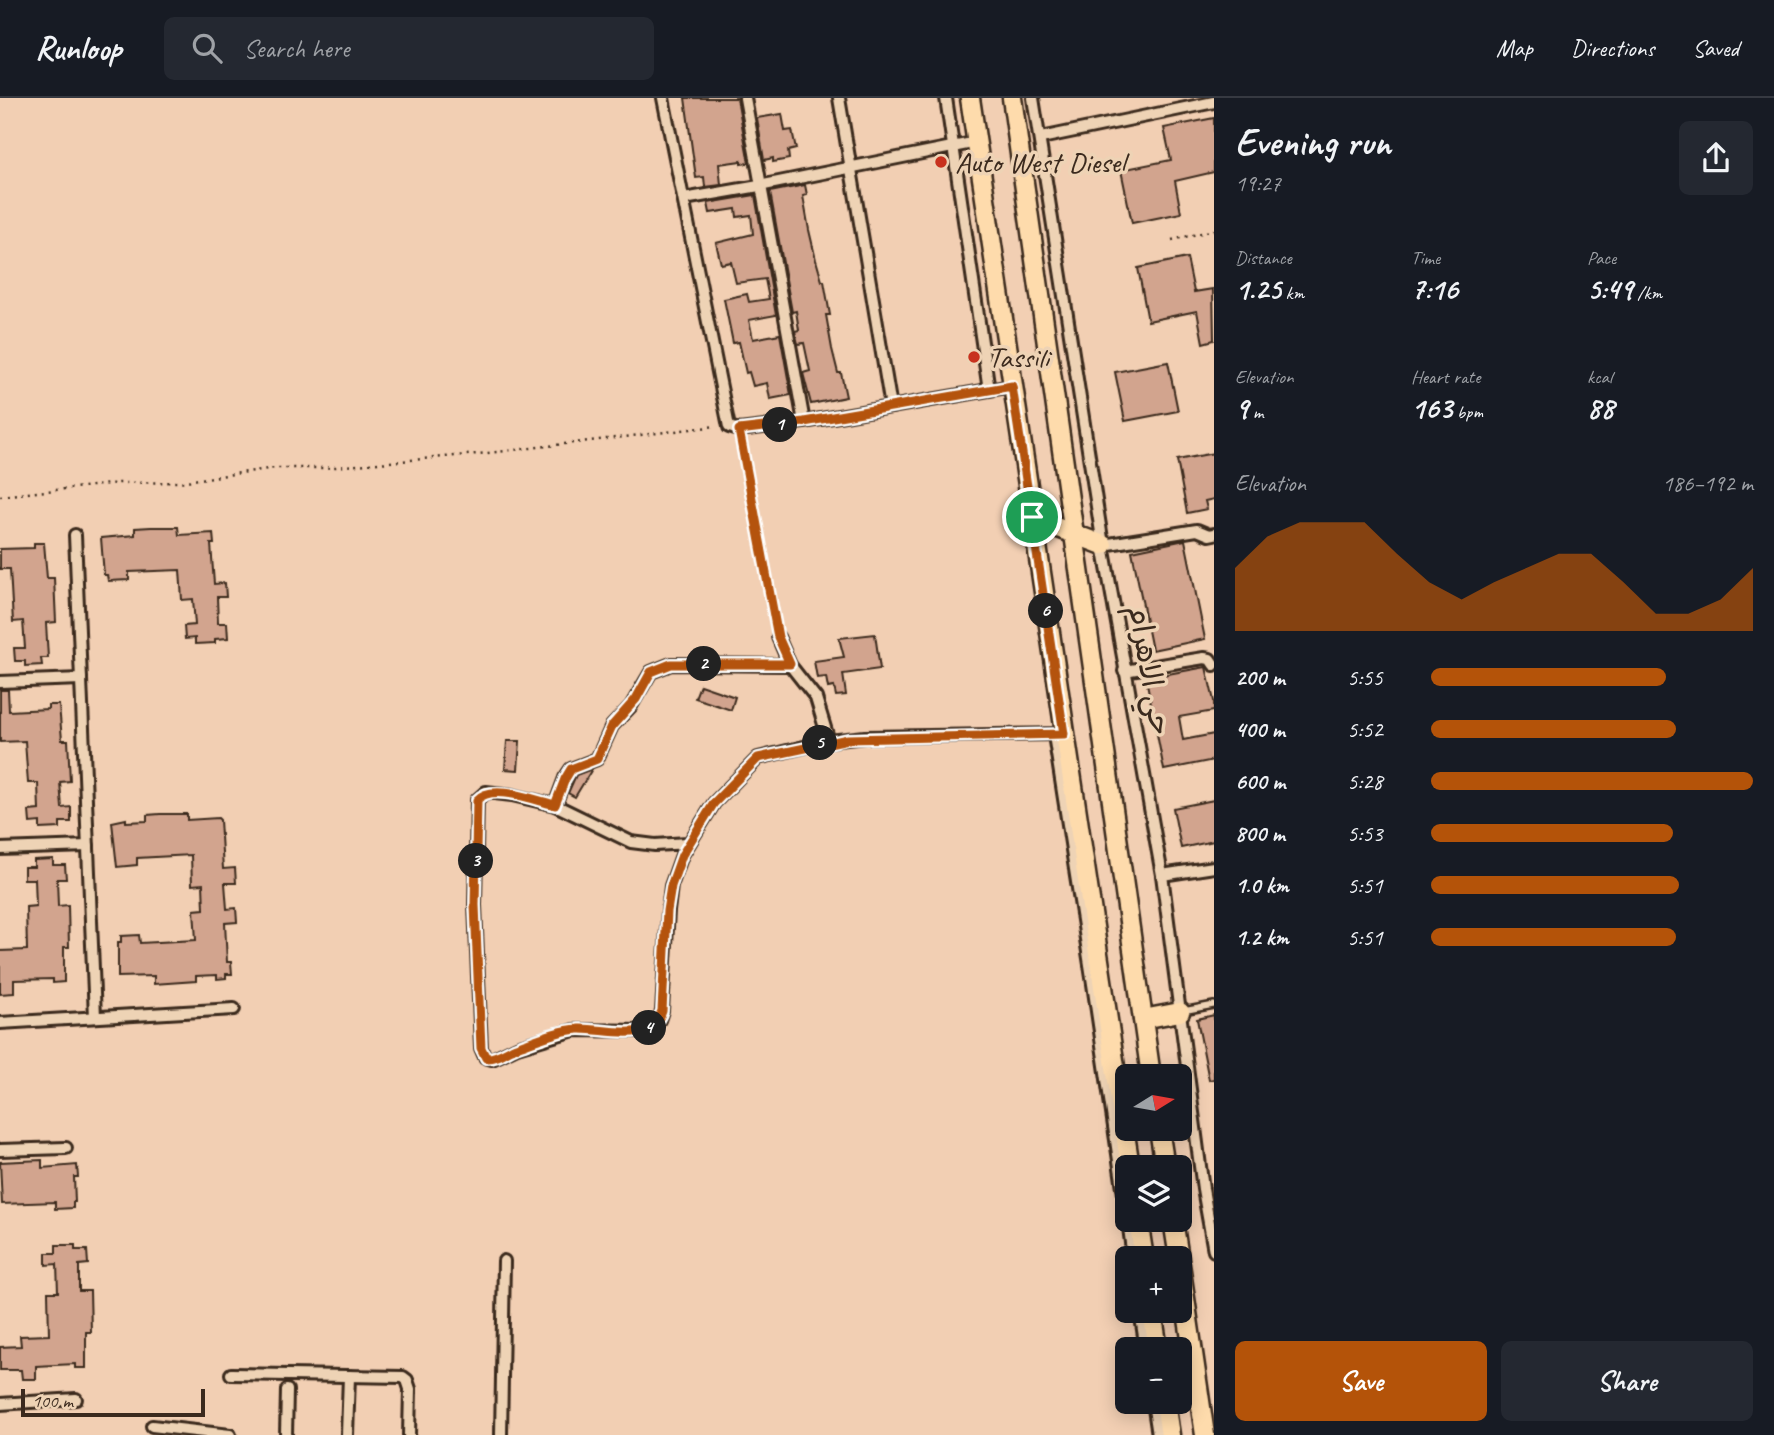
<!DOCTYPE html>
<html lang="en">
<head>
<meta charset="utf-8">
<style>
	body { margin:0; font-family:Caveat,"Playpen Sans Arabic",sans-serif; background:#242831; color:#f1f3f6; height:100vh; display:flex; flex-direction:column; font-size:26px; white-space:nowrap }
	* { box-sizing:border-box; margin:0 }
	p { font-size:23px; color:#9ea1a6 }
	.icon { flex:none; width:38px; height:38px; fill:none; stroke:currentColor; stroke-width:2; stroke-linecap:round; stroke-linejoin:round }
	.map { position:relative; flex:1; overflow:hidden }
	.drawer { display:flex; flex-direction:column; background:#171b24; width:560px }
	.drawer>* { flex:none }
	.needle { width:46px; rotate:79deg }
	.controls { position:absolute; left:1115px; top:966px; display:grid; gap:14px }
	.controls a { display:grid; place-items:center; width:77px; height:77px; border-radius:10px; background:#171b24; box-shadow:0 4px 18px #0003; font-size:35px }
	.scale { position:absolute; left:21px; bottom:18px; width:184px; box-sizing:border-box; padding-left:7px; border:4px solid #3b2a1e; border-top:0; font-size:19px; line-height:24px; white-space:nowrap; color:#3b2a1e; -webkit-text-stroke:5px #eed3b5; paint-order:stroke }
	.pin { position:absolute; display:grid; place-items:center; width:60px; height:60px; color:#fff; margin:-30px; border:4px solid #fff; border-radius:50%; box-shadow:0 2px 7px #0007 }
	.km { position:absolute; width:35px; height:35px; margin:-18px; border-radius:50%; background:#222; color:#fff; font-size:19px; line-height:35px; text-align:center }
	.round { display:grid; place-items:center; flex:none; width:74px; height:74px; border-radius:10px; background:#242831 }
	.head { display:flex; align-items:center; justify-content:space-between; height:119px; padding:0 21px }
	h1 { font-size:38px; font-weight:700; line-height:52px }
	.figures { display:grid; grid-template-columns:repeat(3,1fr); gap:10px; height:119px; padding:7px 21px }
	.figures div { display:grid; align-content:center }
	.figures b { font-size:30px; font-weight:700 }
	.figures small { font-size:19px; font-weight:400 }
	.figures p { font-size:19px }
	.chart { height:196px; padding:14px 21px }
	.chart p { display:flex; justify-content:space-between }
	.chart svg { width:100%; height:126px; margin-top:7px; fill:#b45309; opacity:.7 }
	.primary-button { display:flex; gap:14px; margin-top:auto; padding:14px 21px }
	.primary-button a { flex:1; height:80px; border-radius:10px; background:#b45309; color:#fff; font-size:28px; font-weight:700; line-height:80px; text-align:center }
	.primary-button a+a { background:#242831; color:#f1f3f6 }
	ul { padding:0 21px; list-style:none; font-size:23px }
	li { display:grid; grid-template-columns:112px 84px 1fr; align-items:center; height:52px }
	li i { height:18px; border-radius:9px; background:#b45309 }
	header { display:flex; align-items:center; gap:42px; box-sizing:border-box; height:98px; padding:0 35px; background:#171b24; border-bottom:2px solid #363941 }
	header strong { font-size:33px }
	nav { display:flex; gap:38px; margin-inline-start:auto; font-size:24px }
	.search { width:490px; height:63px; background:#242831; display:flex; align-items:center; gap:18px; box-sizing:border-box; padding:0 24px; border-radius:10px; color:#9ea1a6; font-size:26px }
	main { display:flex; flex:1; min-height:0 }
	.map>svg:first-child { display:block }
</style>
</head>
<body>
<header>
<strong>Runloop</strong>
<div class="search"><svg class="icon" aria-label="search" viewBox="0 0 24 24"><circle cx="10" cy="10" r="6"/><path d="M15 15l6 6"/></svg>Search here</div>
<nav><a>Map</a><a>Directions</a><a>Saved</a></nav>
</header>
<main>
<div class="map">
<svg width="1214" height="1337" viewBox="0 0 1214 1337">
	<rect width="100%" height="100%" fill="#f2cfb3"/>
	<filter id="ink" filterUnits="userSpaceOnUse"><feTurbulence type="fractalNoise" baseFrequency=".0143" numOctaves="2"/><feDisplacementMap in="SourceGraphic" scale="14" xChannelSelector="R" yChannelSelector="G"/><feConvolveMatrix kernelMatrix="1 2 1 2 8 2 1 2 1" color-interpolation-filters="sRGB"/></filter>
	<g filter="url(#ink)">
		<!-- building -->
		<g fill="#d2a48e" stroke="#3b2a1e" stroke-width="2">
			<polygon points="685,0 737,0 749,65 741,66 741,63 719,66 721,87 705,89 704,79 696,80"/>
			<polygon points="782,16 785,33 792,32 796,51 788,53 789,61 773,64 773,60 764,62 757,20"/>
			<polygon points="1214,20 1214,74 1175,83 1181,115 1132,125 1121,72 1171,62 1164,30"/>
			<polygon points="805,87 807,97 803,98 809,132 816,162 822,183 824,183 830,217 826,217 832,251 838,275 841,275 846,299 811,306 803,275 810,273 804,245 798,246 795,233 799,232 796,213 792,214 770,94"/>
			<polygon points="755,97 776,217 749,222 753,241 780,236 791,297 770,301 767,285 753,288 749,274 746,275 739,244 733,245 724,201 747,196 749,204 769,201 765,181 736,185 731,164 721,166 716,145 753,136 751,117 737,119 736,111 710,115 708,105"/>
			<polygon points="1187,160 1194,194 1213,191 1214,242 1203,245 1197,213 1148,223 1138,170"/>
			<polygon points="1168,264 1178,313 1125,323 1115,274"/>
			<polygon points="1214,355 1214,401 1205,403 1207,411 1187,415 1177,362"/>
			<polygon points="151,429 178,429 179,437 213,435 214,446 211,446 214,486 225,485 226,499 217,499 218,525 227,525 228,540 215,541 215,545 195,546 195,540 185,541 184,528 195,527 193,501 182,502 180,472 129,474 129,482 108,483 107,477 104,477 101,440 135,437 135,430"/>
			<polygon points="1185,442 1205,541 1152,552 1132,453"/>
			<polygon points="34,445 44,445 47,480 54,480 56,524 46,525 48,560 41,560 42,567 25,568 25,563 15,563 14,550 25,550 23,523 13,524 10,471 0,471 0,451 34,450"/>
			<polygon points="875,536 880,571 843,576 846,597 836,598 834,589 828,590 826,579 817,580 814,563 844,559 839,540"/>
			<polygon points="1206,569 1214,603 1214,613 1179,619 1183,642 1214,636 1214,662 1164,672 1146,580"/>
			<polygon points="700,587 735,599 731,612 695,600"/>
			<polygon points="0,592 8,592 9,613 48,611 48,607 59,607 62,642 68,642 70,683 60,684 62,710 71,709 71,724 60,724 60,730 40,731 40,724 30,725 29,713 39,712 38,685 28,685 25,643 0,644"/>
			<polygon points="507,643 520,643 518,672 505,671"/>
			<polygon points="592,671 575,699 568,695 576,677"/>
			<polygon points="1214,702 1214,743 1181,750 1173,710"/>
			<polygon points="160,716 187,716 187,722 218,720 220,722 223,771 235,770 236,785 225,785 227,811 236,810 237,824 225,825 227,864 231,864 232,876 226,876 226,880 217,881 217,877 196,878 196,883 154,886 154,878 118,879 118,844 121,844 121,838 139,837 140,845 196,842 194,812 204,811 203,786 192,787 191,757 137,760 137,767 117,769 112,724 126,721 126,724 147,723 147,717"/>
			<polygon points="53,761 53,767 65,767 66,781 57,781 58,808 68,807 69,849 64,849 64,884 53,885 53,881 14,882 14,895 0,896 0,853 27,852 26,809 36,808 35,781 24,781 24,769 34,769 34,762"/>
			<polygon points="1214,917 1214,981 1209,982 1197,921"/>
			<polygon points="42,1062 42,1070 77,1067 78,1079 74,1079 75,1104 73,1104 73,1110 55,1111 55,1104 2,1106 0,1064"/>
			<polygon points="56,1147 75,1147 75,1152 87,1152 88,1166 79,1167 79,1193 90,1193 91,1234 86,1234 86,1270 75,1270 75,1266 36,1268 36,1281 22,1281 21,1272 0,1272 0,1249 21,1248 20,1238 49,1237 48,1194 58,1194 57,1166 46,1167 46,1155 56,1155"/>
		</g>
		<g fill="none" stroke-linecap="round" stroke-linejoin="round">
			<defs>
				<polyline id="service" points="1183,913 1214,907"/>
				<g id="minor">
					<polyline points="663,0 729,329 739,332 804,324 1012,288"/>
					<polyline points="745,0 804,324"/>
					<polyline points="839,0 891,309"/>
					<polyline points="946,0 989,292"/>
					<polyline points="1033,0 1103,447 1162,777 1203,1091 1214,1153"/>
					<polyline points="1041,40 1214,4"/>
					<polyline points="684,101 759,88 977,44"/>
					<polyline points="75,437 95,919"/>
					<polyline points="1103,447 1197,432 1209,437 1214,436"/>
					<polyline points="778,539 790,567 816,600 829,643"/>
					<polyline points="1124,573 1204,560 1210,561 1214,567"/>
					<polyline points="0,584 81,581"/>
					<polyline points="1054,637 1093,886 1127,1117"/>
					<polyline points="555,707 565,680 571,671 597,661 612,628 631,608 651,574 671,566 790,567"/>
					<polyline points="688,745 655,747 631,744 555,707 512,697 486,694 477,702 475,807 481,950 485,959 492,961 517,949 574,932 644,933 659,922 662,913 668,813 671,788 682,757 714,705 758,660 829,643 865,639 1064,636"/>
					<polyline points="0,751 88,748"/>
					<polyline points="1162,777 1214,769"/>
					<polyline points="0,925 234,911"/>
					<polyline points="0,1052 66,1050"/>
					<polyline points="1128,1122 1133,1160"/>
					<polyline points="1140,1213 1146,1251"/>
					<polyline points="231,1276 403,1279 407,1282 410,1291 409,1337"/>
					<polyline points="1153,1304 1158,1337"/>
					<polyline points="0,1306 76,1301"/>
					<polyline points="152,1328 230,1337"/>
					<polyline points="286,1337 287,1292"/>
					<polyline points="347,1337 349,1278"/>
					<polyline points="501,1337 504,1163"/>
				</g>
				<g id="primary">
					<polyline points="970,0 1130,1069"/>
					<polyline points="1012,0 1151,978"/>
					<polyline points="1032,420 1103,447"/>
					<polyline points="1143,921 1180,914"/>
					<polyline points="1159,1031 1165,1069"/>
					<polyline points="1138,1122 1144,1160"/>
					<polyline points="1173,1122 1179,1160"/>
					<polyline points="1180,1166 1205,1337"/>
					<polyline points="1152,1213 1158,1251"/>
					<polyline points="1165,1304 1170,1337"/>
				</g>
			</defs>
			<!-- service casing -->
			<use href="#service" stroke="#3b2a1e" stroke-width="10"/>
			<!-- minor casing -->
			<use href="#minor" stroke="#3b2a1e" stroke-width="16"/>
			<!-- primary casing -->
			<use href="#primary" stroke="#3b2a1e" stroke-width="23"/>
			<!-- path -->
			<g stroke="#3b2a1e" stroke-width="2.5" stroke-dasharray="2 5" stroke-linecap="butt">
				<polyline points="1172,142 1214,132"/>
				<polyline points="741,343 776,529"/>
				<polyline points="0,398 119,385 179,384 275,370 324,370 488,355 717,328"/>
			</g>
			<!-- service -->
			<use href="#service" stroke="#eed3b5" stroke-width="5"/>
			<!-- minor -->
			<use href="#minor" stroke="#eed3b5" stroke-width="10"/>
			<!-- primary -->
			<use href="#primary" stroke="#fedbac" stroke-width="18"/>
		</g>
	</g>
	<g fill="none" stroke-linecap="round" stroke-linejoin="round" filter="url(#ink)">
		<defs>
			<path id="route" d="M 1012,288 L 1064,636 L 848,641 L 758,660 L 714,705 L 682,757 L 671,788 L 667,813 L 662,913 C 651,947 606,930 579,931 C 559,932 536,942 516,949 C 506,953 497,961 486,960 L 481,950 L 475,807 L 477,702 C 491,685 535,702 555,707 L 565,681 L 571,671 L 597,661 L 612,628 L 636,601 L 651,574 L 671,566 L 790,566 L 778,539 L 739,332 L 804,324 Z"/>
		</defs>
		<!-- route casing -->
		<use href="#route" stroke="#fff" stroke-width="14"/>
		<!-- route -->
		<use href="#route" stroke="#b45309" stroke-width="9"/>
	</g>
	<!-- markers -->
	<g fill="#c8321e" stroke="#eed3b5" stroke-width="2.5">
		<circle cx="941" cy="64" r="7"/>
		<circle cx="974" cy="259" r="7"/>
	</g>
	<g text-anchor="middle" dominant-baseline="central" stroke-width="7" stroke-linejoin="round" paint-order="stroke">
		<!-- poi labels -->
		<g font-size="30" fill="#3b2a1e" stroke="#eed3b5" text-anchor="start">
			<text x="955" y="64">Auto West Diesel</text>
			<text x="988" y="259">Tassili</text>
		</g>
		<!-- street labels -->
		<g font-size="30" fill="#3b2a1e" stroke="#eed3b5">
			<text transform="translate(1150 572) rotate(80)">حي الاهرام</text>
		</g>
	</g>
</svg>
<div class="controls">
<a><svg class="needle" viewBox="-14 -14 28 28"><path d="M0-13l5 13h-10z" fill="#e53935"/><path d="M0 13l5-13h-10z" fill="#9ea1a6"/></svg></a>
<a><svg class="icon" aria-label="layers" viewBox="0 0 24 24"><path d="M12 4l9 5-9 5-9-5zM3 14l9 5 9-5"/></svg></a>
<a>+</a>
<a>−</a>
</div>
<div class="scale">100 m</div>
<div class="pin" style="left:1032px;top:419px;background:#1e9e55"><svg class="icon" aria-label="arrive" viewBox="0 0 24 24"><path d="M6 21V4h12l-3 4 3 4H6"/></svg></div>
<b class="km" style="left:780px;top:327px">1</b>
<b class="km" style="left:704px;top:566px">2</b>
<b class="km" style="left:476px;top:763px">3</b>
<b class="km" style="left:649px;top:930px">4</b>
<b class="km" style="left:820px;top:645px">5</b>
<b class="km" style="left:1046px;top:513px">6</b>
</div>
<section class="drawer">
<div class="head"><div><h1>Evening run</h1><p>19:27</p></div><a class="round"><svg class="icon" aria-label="share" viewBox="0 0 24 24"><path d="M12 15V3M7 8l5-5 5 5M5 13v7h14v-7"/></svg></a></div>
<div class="figures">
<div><p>Distance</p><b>1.25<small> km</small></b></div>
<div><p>Time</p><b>7:16</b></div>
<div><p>Pace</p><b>5:49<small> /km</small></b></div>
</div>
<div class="figures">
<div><p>Elevation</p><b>9<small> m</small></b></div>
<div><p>Heart rate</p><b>163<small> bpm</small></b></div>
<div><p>kcal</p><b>88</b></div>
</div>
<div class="chart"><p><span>Elevation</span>186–192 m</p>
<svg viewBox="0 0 160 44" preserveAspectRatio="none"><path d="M0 44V22L10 11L20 6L30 6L40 6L50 17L60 27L70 33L80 27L90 22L100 17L110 17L120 27L130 38L140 38L150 33L160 22V44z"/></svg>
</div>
<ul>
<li><b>200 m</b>5:55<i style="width:73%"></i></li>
<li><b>400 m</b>5:52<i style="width:76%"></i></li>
<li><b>600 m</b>5:28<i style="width:100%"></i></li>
<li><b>800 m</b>5:53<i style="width:75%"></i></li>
<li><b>1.0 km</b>5:51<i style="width:77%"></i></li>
<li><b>1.2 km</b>5:51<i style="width:76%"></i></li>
</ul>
<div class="primary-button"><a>Save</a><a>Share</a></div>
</section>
</main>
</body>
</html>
